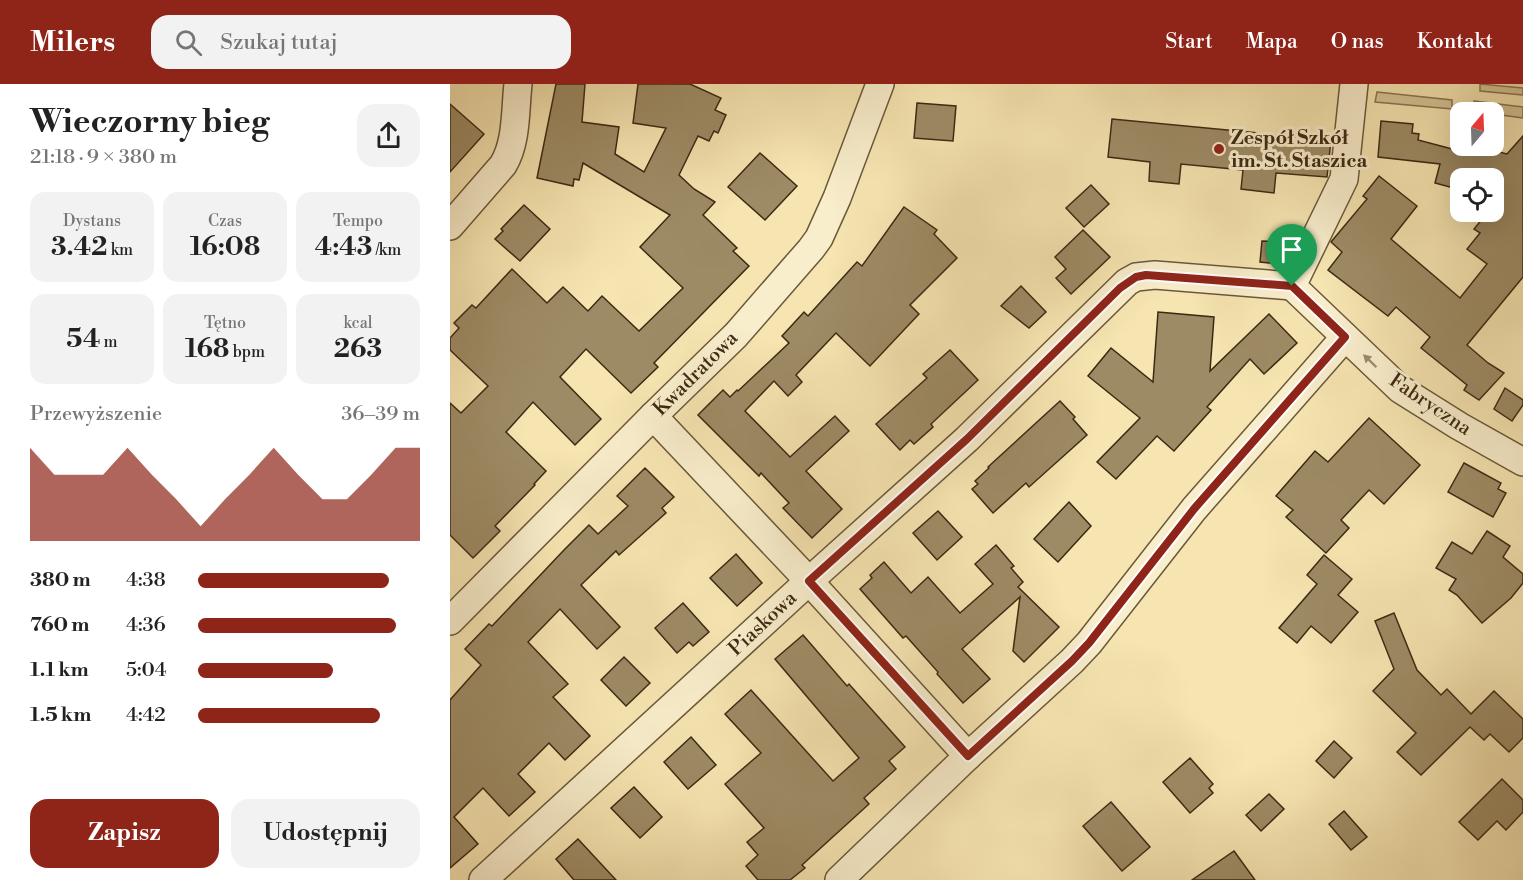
<!DOCTYPE html>
<html lang="pl">
<head>
<meta charset="utf-8">
<style>
	body { margin:0; font-family:"Libre Bodoni",serif; background:#f2f2f2; color:#222; height:100vh; display:flex; flex-direction:column; font-size:22px; white-space:nowrap }
	* { box-sizing:border-box; margin:0 }
	p { font-size:20px; color:#767676 }
	.icon { flex:none; width:33px; height:33px; fill:none; stroke:currentColor; stroke-width:2; stroke-linecap:round; stroke-linejoin:round }
	.map { position:relative; flex:1; overflow:hidden }
	.panel { display:flex; flex-direction:column; background:#fff; width:450px }
	.panel>* { flex:none }
	.needle { width:39px; rotate:19deg }
	.fabs { position:absolute; left:1000px; top:18px; display:grid; gap:12px }
	.fabs a { display:grid; place-items:center; width:54px; height:54px; border-radius:12px; background:#fff; box-shadow:0 6px 24px #0002; font-size:30px }
	.pin { position:absolute; display:grid; place-items:center; width:51px; height:51px; color:#fff; margin:-62px -26px; border-radius:50% 50% 50% 0; rotate:-45deg; box-shadow:0 0 6px #0007 }
	.pin .icon { rotate:45deg }
	.round { display:grid; place-items:center; flex:none; width:63px; height:63px; border-radius:18px; background:#f2f2f2 }
	.overview { display:flex; align-items:center; justify-content:space-between; height:102px; padding:0 30px }
	h1 { font-size:33px; font-weight:800; line-height:45px }
	.metrics { display:grid; grid-template-columns:repeat(3,1fr); gap:9px; height:102px; padding:6px 30px }
	.metrics div { display:grid; align-content:center; border-radius:15px; background:#f2f2f2; text-align:center }
	.metrics b { font-size:26px; font-weight:800 }
	.metrics small { font-size:16px; font-weight:400 }
	.metrics p { font-size:16px }
	.chart { height:168px; padding:12px 30px }
	.chart p { display:flex; justify-content:space-between }
	.chart svg { width:100%; height:108px; margin-top:6px; fill:#8f2418; opacity:.7 }
	.cta { display:flex; gap:12px; margin-top:auto; padding:12px 30px }
	.cta a { flex:1; height:69px; border-radius:18px; background:#8f2418; color:#fff; font-size:24px; font-weight:800; line-height:69px; text-align:center }
	.cta a+a { background:#f2f2f2; color:#222 }
	ul { padding:0 30px; list-style:none; font-size:20px }
	li { display:grid; grid-template-columns:96px 72px 1fr; align-items:center; height:45px }
	li i { height:15px; border-radius:8px; background:#8f2418 }
	header { display:flex; align-items:center; gap:36px; box-sizing:border-box; height:84px; padding:0 30px; background:#8f2418; color:#fff }
	header strong { font-size:28px }
	nav { display:flex; gap:33px; margin-inline-start:auto; font-size:21px }
	.search { width:420px; height:54px; background:#f2f2f2; display:flex; align-items:center; gap:15px; box-sizing:border-box; padding:0 21px; border-radius:18px; color:#767676; font-size:22px }
	main { display:flex; flex:1; min-height:0 }
	.map>svg:first-child { display:block }
</style>
</head>
<body>
<header>
<strong>Milers</strong>
<div class="search"><svg class="icon" aria-label="search" viewBox="0 0 24 24"><circle cx="10" cy="10" r="6"/><path d="M15 15l6 6"/></svg>Szukaj tutaj</div>
<nav><a>Start</a><a>Mapa</a><a>O nas</a><a>Kontakt</a></nav>
</header>
<main>
<section class="panel">
<div class="overview"><div><h1>Wieczorny bieg</h1><p>21:18 · 9 × 380 m</p></div><a class="round"><svg class="icon" aria-label="share" viewBox="0 0 24 24"><path d="M12 15V3M7 8l5-5 5 5M5 13v7h14v-7"/></svg></a></div>
<div class="metrics">
<div><p>Dystans</p><b>3.42<small> km</small></b></div>
<div><p>Czas</p><b>16:08</b></div>
<div><p>Tempo</p><b>4:43<small> /km</small></b></div>
</div>
<div class="metrics">
<div><b>54<small> m</small></b></div>
<div><p>Tętno</p><b>168<small> bpm</small></b></div>
<div><p>kcal</p><b>263</b></div>
</div>
<div class="chart"><p><span>Przewyższenie</span>36–39 m</p>
<svg viewBox="0 0 160 44" preserveAspectRatio="none"><path d="M0 44V6L10 17L20 17L30 17L40 6L50 17L60 27L70 38L80 27L90 17L100 6L110 17L120 27L130 27L140 17L150 6L160 6V44z"/></svg>
</div>
<ul>
<li><b>380 m</b>4:38<i style="width:86%"></i></li>
<li><b>760 m</b>4:36<i style="width:89%"></i></li>
<li><b>1.1 km</b>5:04<i style="width:61%"></i></li>
<li><b>1.5 km</b>4:42<i style="width:82%"></i></li>
</ul>
<div class="cta"><a>Zapisz</a><a>Udostępnij</a></div>
</section>
<div class="map">
<svg width="1073" height="796" viewBox="0 0 1073 796">
	<rect width="100%" height="100%" fill="#f6e5b1"/>
	<filter id="stains"><feTurbulence type="fractalNoise" baseFrequency=".00333" numOctaves="4"/><feColorMatrix values="0 0 0 0 .2 0 0 0 0 .09 0 0 0 0 .02 0 0 0 .5 -.17"/></filter>
	<radialGradient id="worn" r=".72"><stop offset=".6" stop-color="#630" stop-opacity="0"/><stop offset="1" stop-color="#630" stop-opacity=".3"/></radialGradient>
	<!-- green -->
	<g fill="#d7c596" stroke="#8a7754" stroke-width="1.5">
		<polygon points="1030,0 1073,4 1073,11 1030,7"/>
		<polygon points="927,8 1002,16 1002,25 925,18"/>
		<polygon points="1024,17 1073,23 1073,34 1044,30 1044,28 1023,28"/>
	</g>
	<!-- building -->
	<g fill="#9d8b65" stroke="#3d2913" stroke-width="1.5">
		<polygon points="106,0 135,0 132,38 169,43 165,70 194,88 216,44 183,39 188,0 240,0 271,14 265,26 276,31 268,49 264,47 259,57 248,52 229,91 244,105 265,118 253,131 287,164 283,167 299,182 204,279 208,283 181,309 136,265 110,293 151,335 125,361 83,318 56,348 96,387 84,400 85,401 45,442 50,447 23,474 0,451 0,319 11,329 38,302 0,266 0,254 9,244 4,239 22,221 26,224 62,185 97,219 113,203 138,227 152,212 189,247 233,204 190,163 220,131 133,79 129,96 124,95 123,102 87,94"/>
		<polygon points="467,19 506,22 503,57 464,54"/>
		<polygon points="0,20 34,50 0,88"/>
		<polygon points="662,35 881,56 877,93 826,89 824,109 791,105 793,86 731,80 729,100 699,97 700,78 658,73"/>
		<polygon points="931,37 963,40 962,49 969,50 968,56 1006,66 1007,62 1024,62 1057,70 1073,52 1073,193 1017,261 1038,279 1054,289 1029,316 1014,306 1017,301 971,264 980,253 946,223 938,232 878,186 892,168 881,158 917,115 913,112 929,92 967,122 941,155 1010,214 1037,180 1017,165 1030,149 1024,145 1038,128 1044,128 1044,119 1046,116 1044,115 1044,94 1011,94 1011,106 985,99 990,80 928,73"/>
		<polygon points="310,69 347,102 315,136 278,103"/>
		<polygon points="641,101 659,120 634,143 616,124"/>
		<polygon points="74,121 100,145 70,177 45,155 53,147 51,145"/>
		<polygon points="454,123 487,146 484,150 507,174 460,221 469,230 420,282 386,249 346,291 352,298 338,312 324,297 295,327 340,373 385,332 399,347 356,387 392,425 362,454 333,424 339,419 311,389 309,392 248,331 273,306 280,313 287,306 288,307 339,259 332,252 354,228 358,232 407,178 412,182"/>
		<polygon points="633,146 660,173 621,210 606,194 616,185 605,173"/>
		<polygon points="812,157 833,158 831,180 810,178"/>
		<polygon points="571,202 596,228 579,244 551,222"/>
		<polygon points="708,228 764,233 760,287 819,230 847,259 814,290 800,275 757,323 761,326 724,367 707,352 666,395 647,378 690,334 638,292 661,264 703,298"/>
		<polygon points="500,266 528,296 481,340 483,343 464,360 460,356 450,366 426,340 477,294 473,290"/>
		<polygon points="1055,304 1073,316 1073,321 1062,337 1044,325"/>
		<polygon points="610,317 625,333 623,335 637,351 579,403 576,399 543,429 522,405 528,400 525,397 539,384 538,383"/>
		<polygon points="919,334 970,381 934,420 919,406 891,436 899,444 876,469 836,433 843,426 826,412 865,367 878,378"/>
		<polygon points="1014,379 1051,399 1048,405 1056,409 1043,433 998,408"/>
		<polygon points="195,384 224,413 212,424 216,429 169,471 166,467 131,501 170,543 147,565 110,525 78,558 118,600 103,613 140,652 115,676 99,659 68,690 85,708 59,732 33,704 4,733 28,760 0,784 0,616 31,581 15,565 39,540 42,542 114,466 139,441 148,450 178,422 167,412"/>
		<polygon points="619,418 641,442 608,478 584,455"/>
		<polygon points="488,427 512,453 487,476 463,449"/>
		<polygon points="1037,447 1060,462 1053,473 1073,490 1073,499 1061,514 1032,539 1007,511 999,506 1006,495 986,484 1002,458 1022,470"/>
		<polygon points="546,461 564,482 561,484 573,498 568,503 609,543 574,578 563,567 570,513 512,565 540,595 513,619 487,590 488,588 456,552 453,554 410,505 422,494 420,491 434,478 461,509 478,493 510,529 543,500 525,480"/>
		<polygon points="286,470 312,499 287,522 260,494"/>
		<polygon points="874,471 902,495 888,511 908,528 881,559 861,542 847,559 829,544 867,500 857,491"/>
		<polygon points="233,519 259,548 243,562 239,558 227,569 205,544"/>
		<polygon points="944,529 967,586 991,611 997,605 1021,630 1044,607 1073,635 1073,654 1059,668 1040,650 1034,656 1020,643 971,691 947,668 966,649 923,607 944,585 925,537"/>
		<polygon points="353,551 397,602 399,600 455,663 439,677 446,685 414,714 419,720 352,781 355,784 340,796 308,796 296,782 308,771 297,758 314,744 275,700 311,669 275,630 301,606 383,697 409,674 325,575"/>
		<polygon points="174,573 200,599 176,622 151,596"/>
		<polygon points="241,653 266,681 238,705 214,678"/>
		<polygon points="884,657 902,674 884,694 866,677"/>
		<polygon points="740,674 763,700 759,704 763,709 740,729 713,698"/>
		<polygon points="1052,695 1073,716 1073,728 1056,746 1047,737 1028,756 1009,738"/>
		<polygon points="184,703 212,733 190,754 161,724"/>
		<polygon points="819,710 834,725 811,747 796,731"/>
		<polygon points="661,718 700,763 672,787 633,742"/>
		<polygon points="894,727 917,753 901,766 879,740"/>
		<polygon points="128,755 166,796 124,796 106,775"/>
		<polygon points="784,767 805,796 742,796"/>
	</g>
	<g fill="none" stroke-linecap="round" stroke-linejoin="round">
		<defs>
			<g id="street">
				<polyline points="904,0 894,95 842,202 950,305 1009,342 1073,378"/>
				<path d="M 0,142 L 53,81 C 67,58 65,27 68,0"/>
				<polyline points="203,332 359,497 518,672"/>
				<polyline points="0,537 203,332 286,251 361,165 369,154 387,114 430,0"/>
				<polyline points="33,796 359,497 517,355 677,198 686,193 705,191 842,202"/>
				<polyline points="389,796 518,672 622,577 639,559 744,425 895,253"/>
			</g>
		</defs>
		<!-- street casing -->
		<use href="#street" stroke="#6b583a" stroke-width="30"/>
		<!-- street -->
		<use href="#street" stroke="#f9eecc" stroke-width="27"/>
	</g>
	<!-- one-way arrows -->
	<defs><path id="oneway-solid" d="M-6-.8H1V-3.2L6.5 0L1 3.2V.8H-6Z" transform="scale(1.5)"/></defs>
	<use fill="#9b8c70" href="#oneway-solid" transform="translate(920 277) rotate(-136)"/>
	<g fill="none" stroke-linecap="round" stroke-linejoin="round">
		<defs>
			<polygon id="route" points="696,191 842,202 895,253 744,425 639,559 622,577 518,672 359,497 517,355 670,204 686,193"/>
		</defs>
		<!-- route casing -->
		<use href="#route" stroke="#fff" stroke-width="12"/>
		<!-- route -->
		<use href="#route" stroke="#8f2418" stroke-width="8"/>
	</g>
	<!-- markers -->
	<circle fill="#8f2418" stroke="#f9eecc" stroke-width="2" cx="769" cy="65" r="6"/>
	<g text-anchor="middle" dominant-baseline="central" stroke-width="6" stroke-linejoin="round" paint-order="stroke">
		<!-- poi labels -->
		<g font-size="20" font-weight="bold" fill="#3d2913" stroke="#f9eecc" text-anchor="start">
			<text x="781" y="54">Zespół Szkół<tspan x="781" dy="23">im. St. Staszica</tspan></text>
		</g>
		<!-- street labels -->
		<g font-size="20" fill="#3d2913" stroke="#f9eecc">
			<text transform="translate(246 290) rotate(-45)">Kwadratowa</text>
			<text transform="translate(980 321) rotate(34)">Fabryczna</text>
			<text transform="translate(313 540) rotate(-43)">Piaskowa</text>
		</g>
	</g>
	<rect width="100%" height="100%" filter="url(#stains)"/>
	<rect width="100%" height="100%" fill="url(#worn)"/>
</svg>
<div class="fabs">
<a><svg class="needle" viewBox="-14 -14 28 28"><path d="M0-13l5 13h-10z" fill="#e53935"/><path d="M0 13l5-13h-10z" fill="#767676"/></svg></a>
<a><svg class="icon" aria-label="locate" viewBox="0 0 24 24"><circle cx="12" cy="12" r="6"/><path d="M12 2v4M12 18v4M2 12h4M18 12h4"/></svg></a>
</div>
<div class="pin" style="left:842px;top:202px;background:#1e9e55"><svg class="icon" aria-label="arrive" viewBox="0 0 24 24"><path d="M6 21V4h12l-3 4 3 4H6"/></svg></div>
</div>
</main>
</body>
</html>
